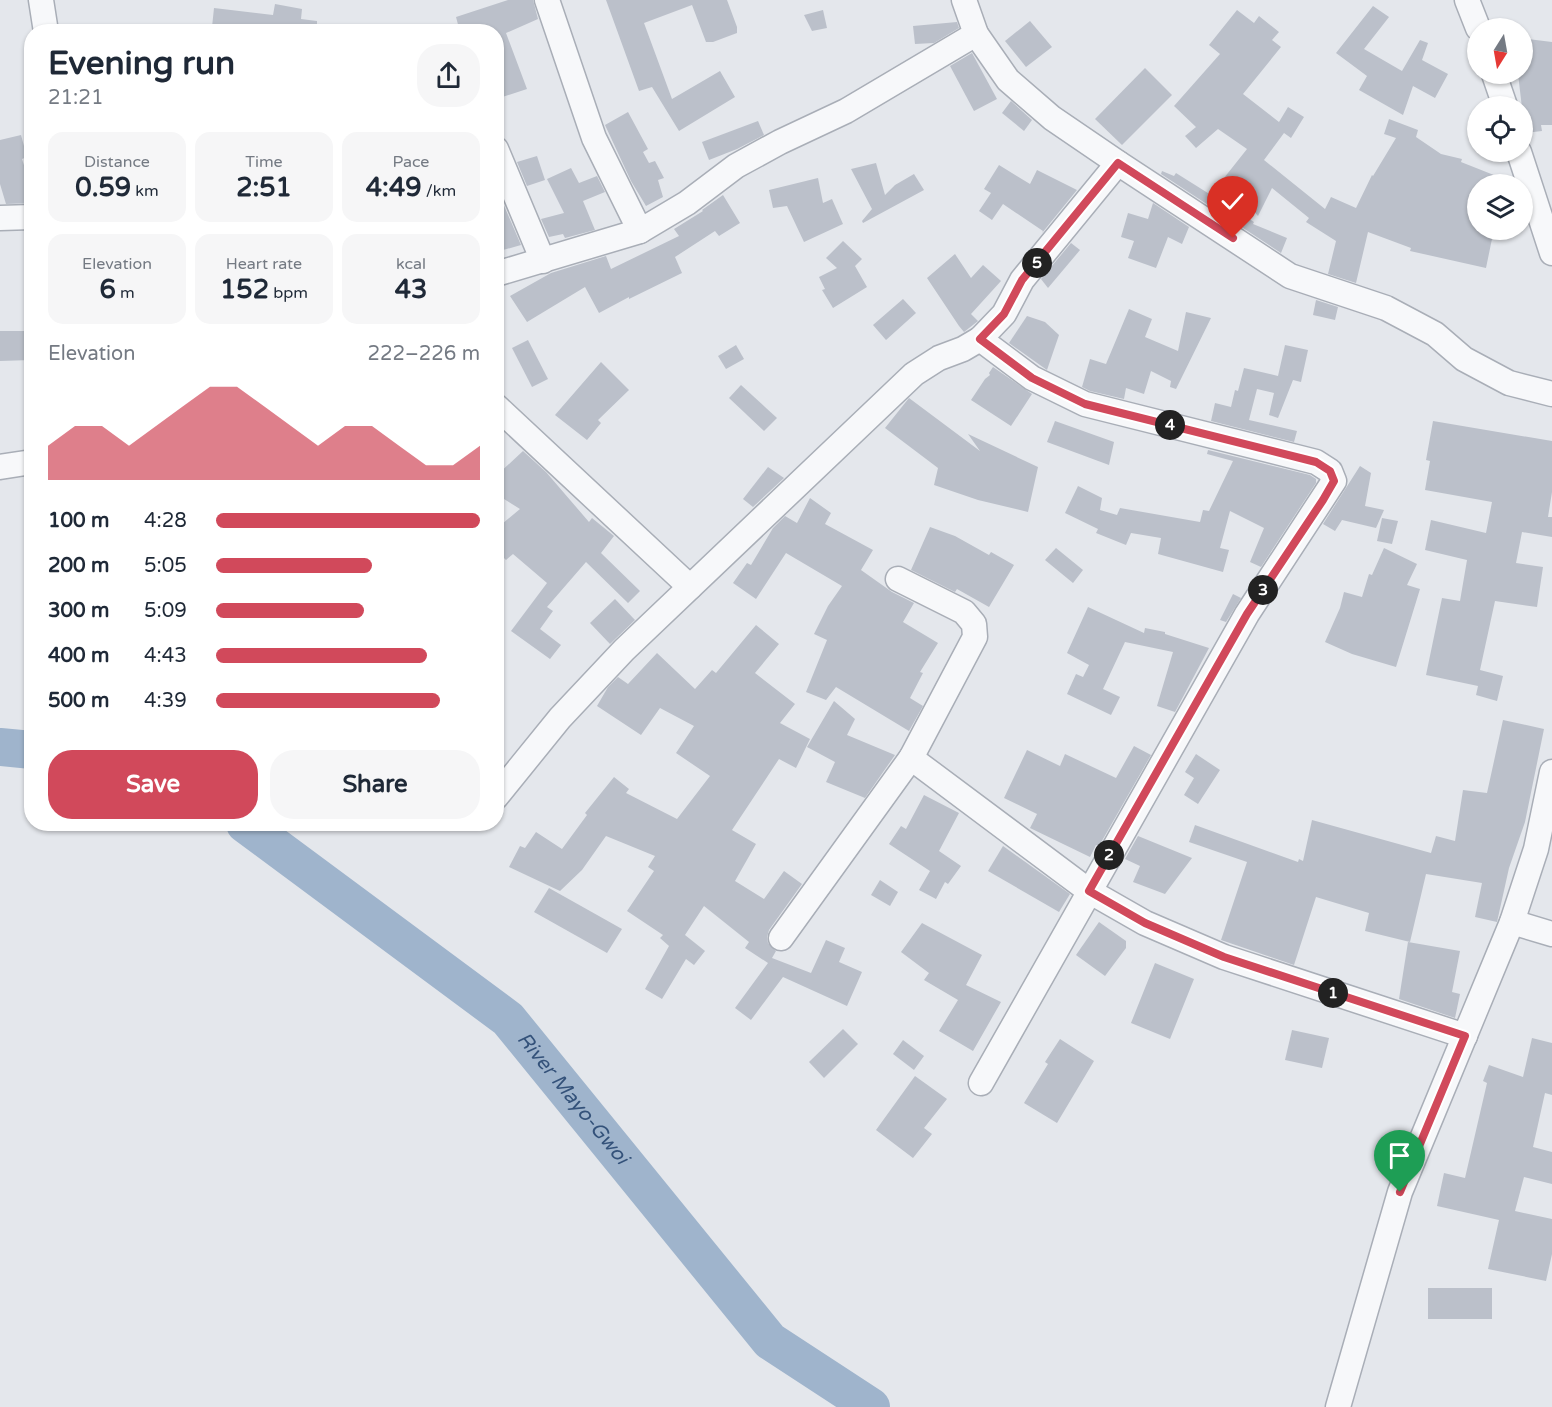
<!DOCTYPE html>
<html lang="en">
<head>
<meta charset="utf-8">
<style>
	body { margin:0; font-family:"Varela Round",sans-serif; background:#f6f6f7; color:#1f2937; height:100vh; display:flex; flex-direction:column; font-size:22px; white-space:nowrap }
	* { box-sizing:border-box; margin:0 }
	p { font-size:20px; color:#747a83 }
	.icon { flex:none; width:33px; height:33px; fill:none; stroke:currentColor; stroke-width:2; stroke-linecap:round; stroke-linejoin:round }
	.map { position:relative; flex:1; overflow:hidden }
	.side { position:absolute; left:24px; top:24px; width:480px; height:807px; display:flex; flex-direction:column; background:#fff; border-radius:24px; box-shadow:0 2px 4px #0004 }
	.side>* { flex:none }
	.needle { width:39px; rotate:191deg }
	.controls { position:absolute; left:1467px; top:18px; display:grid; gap:12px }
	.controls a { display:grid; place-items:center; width:66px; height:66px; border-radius:50%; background:#fff; box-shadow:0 2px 4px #0004; font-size:30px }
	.pin { position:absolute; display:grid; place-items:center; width:51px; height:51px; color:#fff; margin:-62px -26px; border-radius:50% 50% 50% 0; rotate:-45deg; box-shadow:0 0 6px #0007 }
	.pin .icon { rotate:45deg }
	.km { position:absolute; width:30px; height:30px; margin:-15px; border-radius:50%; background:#222; color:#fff; font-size:16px; line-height:30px; text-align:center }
	.round { display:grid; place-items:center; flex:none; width:63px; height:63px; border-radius:24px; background:#f6f6f7 }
	.head { display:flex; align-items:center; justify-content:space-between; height:102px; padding:0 24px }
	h1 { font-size:33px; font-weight:800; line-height:45px }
	.stats { display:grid; grid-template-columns:repeat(3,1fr); gap:9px; height:102px; padding:6px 24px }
	.stats div { display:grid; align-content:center; border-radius:15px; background:#f6f6f7; text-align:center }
	.stats b { font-size:26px; font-weight:800 }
	.stats small { font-size:16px; font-weight:400 }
	.stats p { font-size:16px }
	.chart { height:168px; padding:12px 24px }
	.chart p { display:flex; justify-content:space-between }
	.chart svg { width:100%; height:108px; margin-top:6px; fill:#d1495b; opacity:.7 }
	.button { display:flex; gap:12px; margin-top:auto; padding:12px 24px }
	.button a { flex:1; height:69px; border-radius:24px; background:#d1495b; color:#fff; font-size:24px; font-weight:800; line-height:69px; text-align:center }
	.button a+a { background:#f6f6f7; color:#1f2937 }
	ul { padding:0 24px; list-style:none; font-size:20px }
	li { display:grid; grid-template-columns:96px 72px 1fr; align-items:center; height:45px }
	li i { height:15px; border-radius:8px; background:#d1495b }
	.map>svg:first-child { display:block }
</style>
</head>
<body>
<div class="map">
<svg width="1552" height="1407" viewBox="0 0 1552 1407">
	<rect width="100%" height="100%" fill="#e4e7ec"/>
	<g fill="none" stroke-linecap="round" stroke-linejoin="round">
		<!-- river -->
		<g stroke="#9fb4cc" stroke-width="38">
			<polyline points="0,747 32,750"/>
			<path id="s1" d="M 245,824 L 508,1019 L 770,1341 L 871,1407"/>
		</g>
	</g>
	<!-- building -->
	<g fill="#bbc0ca">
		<polygon points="508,0 533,0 538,19 506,33 527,89 496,99 496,32 460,32 456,17"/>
		<polygon points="606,0 727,0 737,27 737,33 713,42 706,42 692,5 644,23 672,99 720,71 735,97 679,131 652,87 639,91"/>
		<polygon points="275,4 302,9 301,19 317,21 317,32 231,32 231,29 212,27 214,8 273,15"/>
		<polygon points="1373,6 1389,17 1364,49 1402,71 1420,40 1428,43 1422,60 1448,74 1435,98 1413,86 1403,115 1359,90 1367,76 1336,53"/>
		<polygon points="823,10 827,28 812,31 804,15"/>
		<polygon points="1237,10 1254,23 1259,16 1279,32 1272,40 1281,47 1243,94 1279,122 1288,107 1304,117 1291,138 1284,133 1264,160 1325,209 1331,197 1356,208 1372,175 1373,176 1396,138 1384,134 1389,119 1418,130 1416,137 1441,154 1462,159 1461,162 1514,183 1515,184 1478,184 1478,230 1493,234 1486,268 1410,251 1411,248 1368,232 1356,283 1328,274 1336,241 1306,222 1309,218 1272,188 1258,216 1224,178 1247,149 1218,129 1196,148 1185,136 1196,127 1174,106 1220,54 1209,45"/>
		<polygon points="1030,21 1052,47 1026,67 1005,41"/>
		<polygon points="957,22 959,28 934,43 915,44 913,26"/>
		<polygon points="1528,39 1552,42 1552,125 1541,125 1542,131 1525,133 1518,74 1522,74 1522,67 1525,67"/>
		<polygon points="972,53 997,99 974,111 950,66"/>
		<polygon points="1145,68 1172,95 1122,145 1095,119"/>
		<polygon points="1011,101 1032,120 1024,131 1002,113"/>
		<polygon points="628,112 648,149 643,152 649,163 655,161 664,178 658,180 663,197 646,206 631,181 605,125"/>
		<polygon points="758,121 764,135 737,149 709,160 702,142"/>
		<polygon points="21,135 27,157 22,159 32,190 32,203 6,204 0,184 0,140"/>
		<polygon points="537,156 545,180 527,186 517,162"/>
		<polygon points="876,163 885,195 895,185 914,174 924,190 863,223 862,221 872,209 851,169"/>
		<polygon points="999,165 1030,184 1037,170 1077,190 1042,233 1043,231 1003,204 992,220 979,211 991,193 984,189"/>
		<polygon points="571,168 579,183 597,176 605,192 583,201 595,230 565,238 563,234 549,237 541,219 564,213 547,179"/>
		<polygon points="1162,171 1174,176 1176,173 1254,222 1253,224 1287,238 1281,253 1161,174"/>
		<polygon points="818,178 823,203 832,199 843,224 804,242 787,206 773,208 769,190"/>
		<polygon points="496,187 521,245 496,252"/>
		<polygon points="723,195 740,223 719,236 715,231 675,257 682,273 629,299 629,297 599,313 585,287 527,322 510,296 551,273 606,256 611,269 679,236 674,229 703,211 702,210"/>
		<polygon points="1153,203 1189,227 1182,244 1168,237 1156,268 1128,258 1134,241 1121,237 1128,213 1148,219"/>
		<polygon points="843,241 862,259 855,266 867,287 833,308 822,290 825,289 819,277 837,268 826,258"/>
		<polygon points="1071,243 1080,250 1048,288 1041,279"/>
		<polygon points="955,254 971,278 983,265 1001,281 971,314 978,321 964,332 959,326 927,278"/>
		<polygon points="903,299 916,313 886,340 873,325"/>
		<polygon points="1316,300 1338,307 1335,320 1313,315"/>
		<polygon points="1129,309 1152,319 1145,337 1178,351 1186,312 1211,318 1176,389 1170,387 1171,381 1151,371 1144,394 1126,388 1124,399 1090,391 1082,387 1090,359 1106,364"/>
		<polygon points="1027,316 1045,322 1059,335 1047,370 1009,343"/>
		<polygon points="0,331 32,331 32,360 0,361"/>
		<polygon points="528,340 548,379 532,387 512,348"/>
		<polygon points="736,345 744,359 726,369 718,356"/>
		<polygon points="1285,345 1308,350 1301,382 1293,380 1278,418 1269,415 1274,393 1257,389 1249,420 1297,431 1294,442 1211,421 1215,403 1231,407 1235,390 1238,391 1244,368 1278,376"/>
		<polygon points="601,362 629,390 598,420 601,423 587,440 555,415"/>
		<polygon points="993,367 1032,394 1011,426 971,400 985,379 990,375 989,373"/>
		<polygon points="741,385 777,418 764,431 729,398"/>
		<polygon points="909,398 980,451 968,434 1038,467 1028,512 978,500 934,485 938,468 885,428"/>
		<polygon points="1055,421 1114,442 1109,465 1047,442"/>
		<polygon points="1433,421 1552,441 1552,492 1548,517 1552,517 1552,537 1522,532 1516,563 1543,567 1537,607 1495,601 1480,670 1503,676 1497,701 1476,695 1478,686 1426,675 1442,598 1460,601 1467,560 1425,550 1431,520 1486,533 1492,502 1425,490 1430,461 1426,460"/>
		<polygon points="1208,450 1310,475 1316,479 1316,483 1261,567 1250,562 1264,528 1230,511 1220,548 1229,550 1223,572 1158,554 1161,538 1131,533 1126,545 1096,533 1098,529 1065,513 1078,486 1102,498 1100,510 1117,515 1120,508 1200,522 1203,510 1209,511 1233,461 1207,454"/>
		<polygon points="523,451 546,472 589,522 592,518 614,536 601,553 640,591 628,603 586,562 547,607 553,611 540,629 561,645 550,659 511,631 547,583 513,554 506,560 496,550 496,529 520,509 496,494 496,476"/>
		<polygon points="1360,466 1371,473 1365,506 1384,510 1376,528 1342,520 1335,531 1323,524"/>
		<polygon points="768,467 784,478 753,507 743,499"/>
		<polygon points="810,498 831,513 825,524 873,550 861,570 892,592 914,603 903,622 938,643 920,672 923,673 910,698 923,706 909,731 836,687 826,700 806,692 827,640 814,634 828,606 842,586 786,553 756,599 733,583 747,563 751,565 773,528 785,516 797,523"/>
		<polygon points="1382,518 1398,521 1392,544 1377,541"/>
		<polygon points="930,527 955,536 989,555 991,552 1014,565 989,607 957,589 955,592 911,570"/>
		<polygon points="1056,548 1083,570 1073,583 1045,560"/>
		<polygon points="1384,548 1417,564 1407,585 1420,589 1396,667 1352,654 1325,642 1340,608 1344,592 1362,597 1369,574 1372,575"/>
		<polygon points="1233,594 1241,598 1226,622 1220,620"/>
		<polygon points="615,599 635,620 610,644 590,623"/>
		<polygon points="1088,607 1144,633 1145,628 1165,632 1165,634 1209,648 1175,712 1157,706 1173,652 1125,642 1103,689 1120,697 1111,715 1067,694 1076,674 1083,677 1089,665 1067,653"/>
		<polygon points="756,625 779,644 755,673 795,704 780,723 810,739 796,768 779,759 732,830 756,844 735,881 764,899 784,871 802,884 769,930 767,937 768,943 776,951 772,958 811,973 826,940 845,948 839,962 862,972 847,1006 783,977 751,1020 735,1008 768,963 745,948 749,942 704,906 685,935 705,951 694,965 686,959 662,999 645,989 669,946 660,938 663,935 627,911 654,871 648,867 655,856 606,836 582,870 560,891 509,867 520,846 525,848 536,832 562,849 587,815 585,813 614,777 629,789 626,793 677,819 710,776 676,753 694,726 660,708 641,735 597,706 608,687 618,677 628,684 657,653 695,689 712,670 716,673"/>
		<polygon points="834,701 855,719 847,735 895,755 865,798 826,782 835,762 807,747"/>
		<polygon points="1503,720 1544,729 1525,822 1509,868 1497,922 1475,917 1482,883 1426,874 1410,942 1365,931 1369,913 1316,897 1294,965 1221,940 1247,862 1189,842 1195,825 1298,862 1299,859 1303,861 1312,820 1431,853 1436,836 1455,841 1463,790 1487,793"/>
		<polygon points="1134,746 1151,755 1099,846 1096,845 1090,857 1030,828 1037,814 1004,798 1027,750 1060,766 1065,754 1116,778"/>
		<polygon points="1196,754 1220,770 1198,804 1184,795 1194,778 1185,772"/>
		<polygon points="924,795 959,813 939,851 961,866 948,884 945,882 936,899 919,890 930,871 889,844 901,826 906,829"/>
		<polygon points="1138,836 1192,858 1165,894 1133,882 1140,866 1125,859"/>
		<polygon points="1003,846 1070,894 1059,912 988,871"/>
		<polygon points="880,880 898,892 890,906 871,895"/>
		<polygon points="549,888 622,929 607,953 534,912"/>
		<polygon points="1099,922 1126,941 1126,948 1105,976 1076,955"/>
		<polygon points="922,923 982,955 966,985 1001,1002 973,1051 939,1031 958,1000 924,980 929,973 901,952"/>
		<polygon points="1408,942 1460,951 1452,992 1460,994 1455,1018 1399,999"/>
		<polygon points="1155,963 1194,979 1170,1039 1131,1023"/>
		<polygon points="843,1029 858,1044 824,1078 809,1062"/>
		<polygon points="1292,1030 1329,1038 1322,1068 1285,1060"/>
		<polygon points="1532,1038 1552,1043 1552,1095 1545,1093 1533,1147 1552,1152 1552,1184 1524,1177 1515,1211 1552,1219 1552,1254 1546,1281 1488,1269 1499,1220 1437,1206 1444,1173 1465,1178 1487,1083 1483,1081 1489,1065 1523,1077"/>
		<polygon points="1060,1039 1094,1061 1057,1123 1024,1103 1048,1064 1045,1062"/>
		<polygon points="903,1040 924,1056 914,1070 893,1054"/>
		<polygon points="915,1076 947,1099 924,1128 932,1134 913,1158 876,1130"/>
		<rect x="1428" y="1288" width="64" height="31"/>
	</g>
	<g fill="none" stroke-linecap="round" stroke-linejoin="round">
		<defs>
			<g id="minor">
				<polyline points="41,0 46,32"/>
				<polyline points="547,0 594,138 640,231"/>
				<polyline points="964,0 976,34 1008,80 1052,118 1118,163 1290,276 1386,308 1435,334 1464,359 1509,383 1552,394"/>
				<polyline points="1467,0 1478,28"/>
				<polyline points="1494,74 1505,106"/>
				<polyline points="496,149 543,261"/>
				<polyline points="1519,152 1552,253"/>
				<polyline points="0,218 32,217"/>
				<polyline points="496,274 640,231 687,203 736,166 780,142 846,111 976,34"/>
				<polyline points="980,339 1032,378 1085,404 1316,462 1330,471 1334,481 1247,614 981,1083"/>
				<polyline points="496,406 690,587"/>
				<polyline points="0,467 32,462"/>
				<polyline points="911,758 1089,891 1145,923 1224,957 1465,1036"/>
				<polyline points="496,797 560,718 624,650 914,374 939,358 963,349 980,339 1004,314 1022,280 1118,163"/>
				<polyline points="1512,922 1552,934"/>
				<polyline points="781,938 911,758 975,637 974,624 964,612 898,579"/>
				<polyline points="1338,1407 1400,1192 1512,922 1536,849 1552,772"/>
			</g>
		</defs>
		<!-- minor casing -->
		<use href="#minor" stroke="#a9aeb7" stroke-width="27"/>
		<!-- minor -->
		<use href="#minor" stroke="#f7f8fa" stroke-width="24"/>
	</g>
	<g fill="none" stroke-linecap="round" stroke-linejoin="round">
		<defs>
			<polyline id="route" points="1233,238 1118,163 1022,280 1004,314 980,339 1032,378 1085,404 1316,462 1330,471 1334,481 1323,500 1247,614 1089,891 1145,923 1224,957 1465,1036 1400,1192"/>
		</defs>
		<!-- route casing -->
		<use href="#route" stroke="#fff" stroke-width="12"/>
		<!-- route -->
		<use href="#route" stroke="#d1495b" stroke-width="8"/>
	</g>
	<g text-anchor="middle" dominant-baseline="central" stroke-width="4.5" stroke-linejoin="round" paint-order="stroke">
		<!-- water labels -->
		<g font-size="20" font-style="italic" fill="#34527a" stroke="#f4f6f9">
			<text stroke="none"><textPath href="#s1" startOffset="430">River Mayo-Gwoi</textPath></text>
		</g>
	</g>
</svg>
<div class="controls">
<a><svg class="needle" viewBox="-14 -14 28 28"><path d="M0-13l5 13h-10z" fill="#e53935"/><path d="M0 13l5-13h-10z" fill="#747a83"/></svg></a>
<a><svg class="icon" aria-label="locate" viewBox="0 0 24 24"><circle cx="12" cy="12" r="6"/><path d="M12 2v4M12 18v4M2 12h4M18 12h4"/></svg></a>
<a><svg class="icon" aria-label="layers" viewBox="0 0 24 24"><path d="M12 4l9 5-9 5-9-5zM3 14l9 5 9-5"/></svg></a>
</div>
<div class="pin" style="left:1400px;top:1192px;background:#1e9e55"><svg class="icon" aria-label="arrive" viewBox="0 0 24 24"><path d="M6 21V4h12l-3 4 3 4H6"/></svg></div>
<div class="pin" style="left:1233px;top:238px;background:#d93025"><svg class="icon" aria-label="check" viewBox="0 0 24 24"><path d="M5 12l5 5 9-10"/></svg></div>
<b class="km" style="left:1333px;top:993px">1</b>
<b class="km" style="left:1109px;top:855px">2</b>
<b class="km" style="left:1263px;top:590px">3</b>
<b class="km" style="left:1170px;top:425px">4</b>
<b class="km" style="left:1037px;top:263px">5</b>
<section class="side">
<div class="head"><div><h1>Evening run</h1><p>21:21</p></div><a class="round"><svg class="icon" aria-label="share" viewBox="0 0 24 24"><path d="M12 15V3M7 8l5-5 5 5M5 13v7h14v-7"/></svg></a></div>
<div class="stats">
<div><p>Distance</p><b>0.59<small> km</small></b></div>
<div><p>Time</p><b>2:51</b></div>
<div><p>Pace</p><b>4:49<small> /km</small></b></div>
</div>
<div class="stats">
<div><p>Elevation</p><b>6<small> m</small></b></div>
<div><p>Heart rate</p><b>152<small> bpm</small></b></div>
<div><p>kcal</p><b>43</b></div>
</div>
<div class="chart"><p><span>Elevation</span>222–226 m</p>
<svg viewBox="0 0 160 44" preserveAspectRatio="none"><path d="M0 44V30L10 22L20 22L30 30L40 22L50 14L60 6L70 6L80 14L90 22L100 30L110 22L120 22L130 30L140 38L150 38L160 30V44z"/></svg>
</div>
<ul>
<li><b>100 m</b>4:28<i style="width:100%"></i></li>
<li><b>200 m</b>5:05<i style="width:59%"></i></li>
<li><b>300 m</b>5:09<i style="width:56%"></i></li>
<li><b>400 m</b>4:43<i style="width:80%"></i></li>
<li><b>500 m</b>4:39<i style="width:85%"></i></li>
</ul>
<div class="button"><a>Save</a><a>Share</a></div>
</section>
</div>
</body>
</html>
